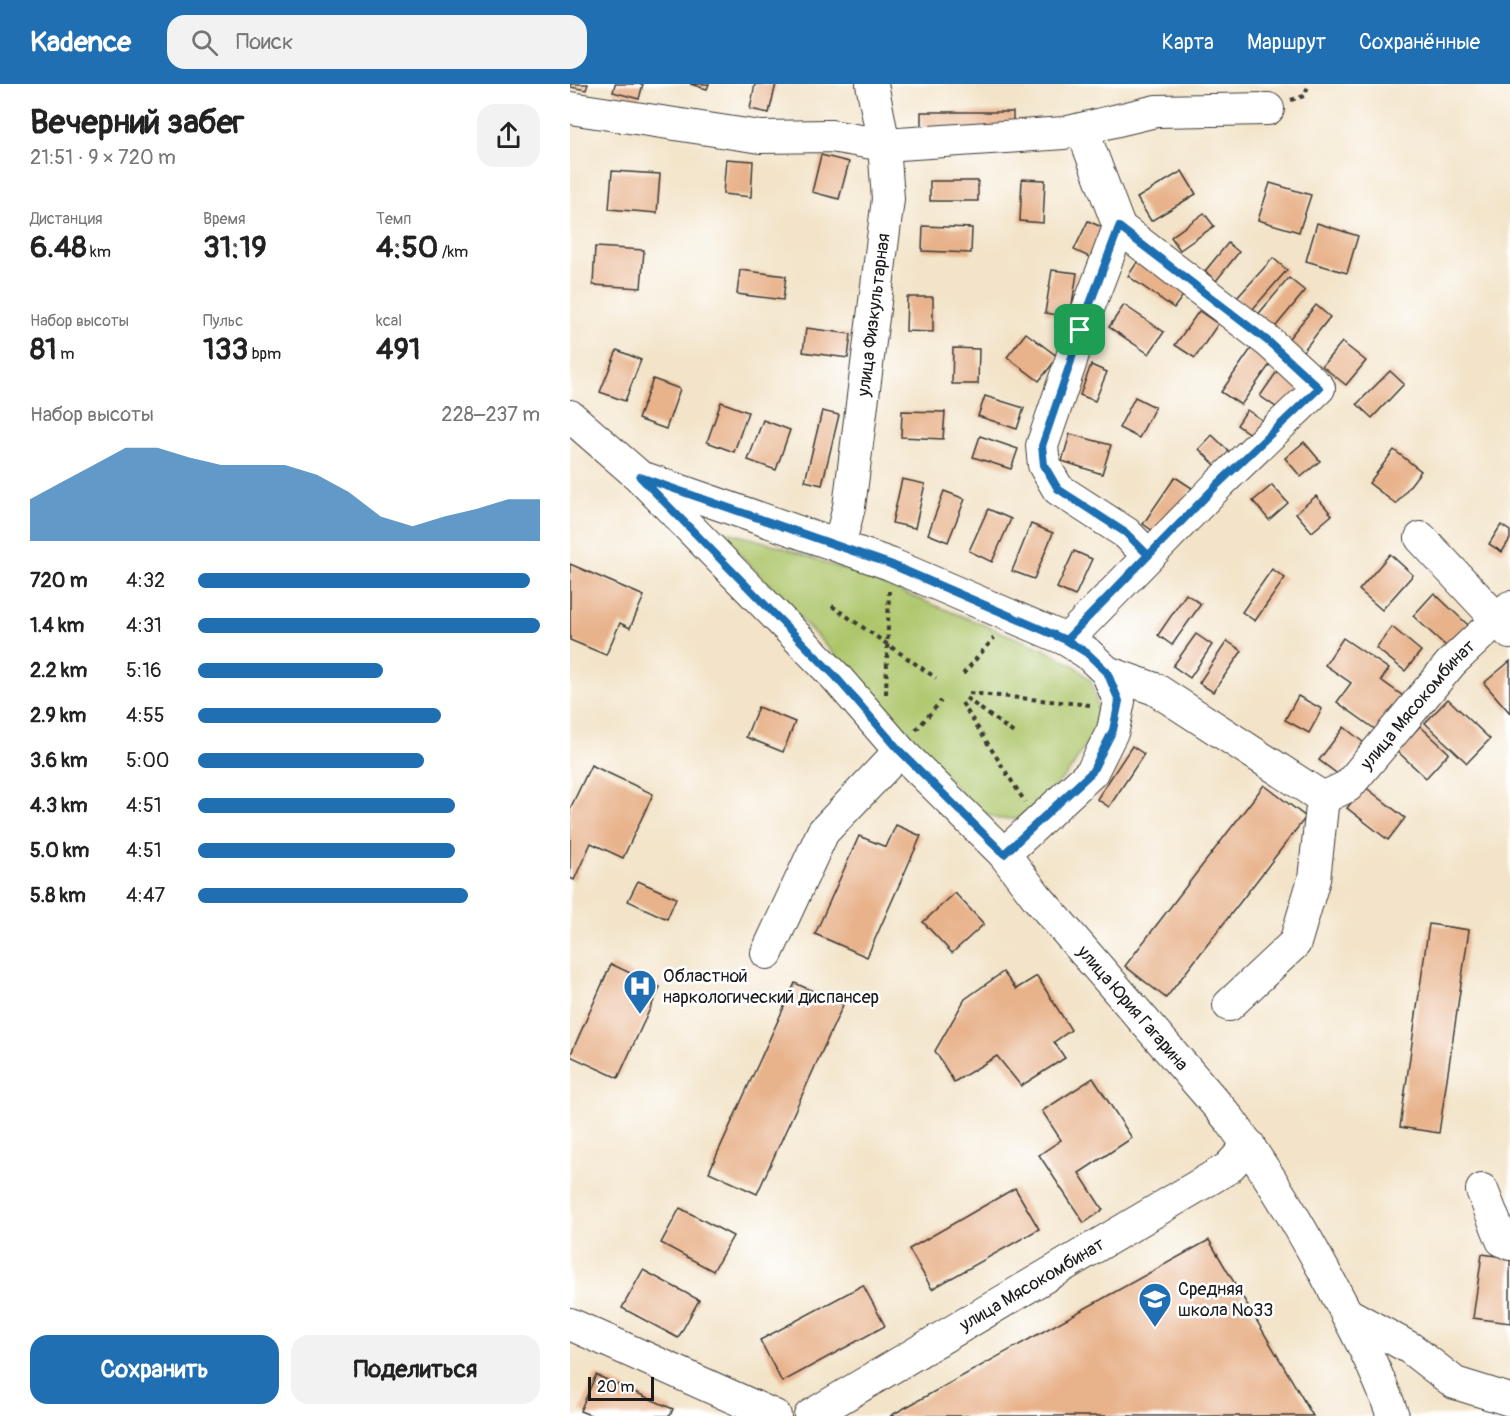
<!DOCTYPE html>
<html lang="ru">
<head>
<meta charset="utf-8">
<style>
	body { margin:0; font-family:Pangolin,sans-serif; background:#f2f2f2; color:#222; height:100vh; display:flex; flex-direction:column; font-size:22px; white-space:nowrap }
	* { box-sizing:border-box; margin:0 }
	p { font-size:20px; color:#767676 }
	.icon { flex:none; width:33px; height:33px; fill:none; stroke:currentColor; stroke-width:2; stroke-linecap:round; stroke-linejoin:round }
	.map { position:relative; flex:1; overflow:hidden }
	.side { display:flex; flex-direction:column; background:#fff; width:570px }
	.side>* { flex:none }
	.scale { position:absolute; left:18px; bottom:15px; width:66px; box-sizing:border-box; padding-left:6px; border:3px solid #1c1c1c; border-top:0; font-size:16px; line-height:21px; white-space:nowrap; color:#1c1c1c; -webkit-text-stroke:4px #fff; paint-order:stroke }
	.pin { position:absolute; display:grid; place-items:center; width:51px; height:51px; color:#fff; margin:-26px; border-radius:12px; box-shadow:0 3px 9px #0006 }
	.round { display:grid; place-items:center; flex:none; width:63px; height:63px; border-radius:18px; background:#f2f2f2 }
	.headline { display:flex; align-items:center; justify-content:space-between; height:102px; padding:0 30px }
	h1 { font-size:33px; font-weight:700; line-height:45px }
	.stats { display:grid; grid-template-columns:repeat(3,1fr); gap:9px; height:102px; padding:6px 30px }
	.stats div { display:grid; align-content:center }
	.stats b { font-size:30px; font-weight:700 }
	.stats small { font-size:16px; font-weight:400 }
	.stats p { font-size:16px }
	.chart { height:168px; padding:12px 30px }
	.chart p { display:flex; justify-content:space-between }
	.chart svg { width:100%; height:108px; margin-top:6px; fill:#1f6fb2; opacity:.7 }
	.primary-button { display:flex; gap:12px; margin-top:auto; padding:12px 30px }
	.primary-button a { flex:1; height:69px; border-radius:18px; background:#1f6fb2; color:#fff; font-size:24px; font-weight:700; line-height:69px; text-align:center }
	.primary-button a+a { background:#f2f2f2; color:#222 }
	ul { padding:0 30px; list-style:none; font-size:20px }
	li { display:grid; grid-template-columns:96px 72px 1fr; align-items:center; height:45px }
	li i { height:15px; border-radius:8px; background:#1f6fb2 }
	header { display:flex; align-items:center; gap:36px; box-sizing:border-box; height:84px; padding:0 30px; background:#1f6fb2; color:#fff }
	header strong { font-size:28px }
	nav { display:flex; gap:33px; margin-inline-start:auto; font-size:21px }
	.search { width:420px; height:54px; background:#f2f2f2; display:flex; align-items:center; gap:15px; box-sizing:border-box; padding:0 21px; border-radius:18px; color:#767676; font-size:22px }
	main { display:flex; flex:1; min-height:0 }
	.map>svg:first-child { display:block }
</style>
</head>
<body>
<header>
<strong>Kadence</strong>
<div class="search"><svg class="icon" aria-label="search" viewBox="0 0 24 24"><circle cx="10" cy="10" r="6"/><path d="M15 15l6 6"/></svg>Поиск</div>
<nav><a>Карта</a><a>Маршрут</a><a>Сохранённые</a></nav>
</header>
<main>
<section class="side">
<div class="headline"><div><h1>Вечерний забег</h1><p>21:51 · 9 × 720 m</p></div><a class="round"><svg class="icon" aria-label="share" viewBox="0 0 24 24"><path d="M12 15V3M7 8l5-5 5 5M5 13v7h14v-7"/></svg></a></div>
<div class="stats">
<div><p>Дистанция</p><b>6.48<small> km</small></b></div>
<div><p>Время</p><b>31:19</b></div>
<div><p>Темп</p><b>4:50<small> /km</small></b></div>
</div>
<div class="stats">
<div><p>Набор высоты</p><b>81<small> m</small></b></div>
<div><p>Пульс</p><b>133<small> bpm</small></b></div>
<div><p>kcal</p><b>491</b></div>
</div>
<div class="chart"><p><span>Набор высоты</span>228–237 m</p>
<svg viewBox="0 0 160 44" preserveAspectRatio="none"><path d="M0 44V27L10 20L20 13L30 6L40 6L50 10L60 13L70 13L80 13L90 17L100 24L110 34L120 38L130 34L140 31L150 27L160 27V44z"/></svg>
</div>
<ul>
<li><b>720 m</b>4:32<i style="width:97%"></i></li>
<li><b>1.4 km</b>4:31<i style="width:100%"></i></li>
<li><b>2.2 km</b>5:16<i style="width:54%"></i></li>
<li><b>2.9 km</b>4:55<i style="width:71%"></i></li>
<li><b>3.6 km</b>5:00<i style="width:66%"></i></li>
<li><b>4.3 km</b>4:51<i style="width:75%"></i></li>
<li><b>5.0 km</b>4:51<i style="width:75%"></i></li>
<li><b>5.8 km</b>4:47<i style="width:79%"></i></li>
</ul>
<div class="primary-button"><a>Сохранить</a><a>Поделиться</a></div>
</section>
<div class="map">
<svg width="940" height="1332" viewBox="0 0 940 1332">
	<rect width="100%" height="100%" fill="#fff"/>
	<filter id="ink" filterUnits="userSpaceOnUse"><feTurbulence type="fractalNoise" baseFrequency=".0167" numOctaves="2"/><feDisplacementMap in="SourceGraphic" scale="12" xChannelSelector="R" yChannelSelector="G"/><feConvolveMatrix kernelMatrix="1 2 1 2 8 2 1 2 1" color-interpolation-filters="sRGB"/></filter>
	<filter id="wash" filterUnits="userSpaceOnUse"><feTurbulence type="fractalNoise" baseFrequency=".008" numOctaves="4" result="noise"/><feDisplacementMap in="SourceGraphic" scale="24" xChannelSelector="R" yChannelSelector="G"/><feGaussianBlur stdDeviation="1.35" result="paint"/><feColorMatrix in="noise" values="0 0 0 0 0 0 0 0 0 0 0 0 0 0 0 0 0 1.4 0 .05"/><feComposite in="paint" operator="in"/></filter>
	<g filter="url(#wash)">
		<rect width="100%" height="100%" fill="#f3e4c9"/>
		<!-- green -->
		<polygon fill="#adc66b" stroke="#647144" stroke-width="1.5" points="146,445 206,461 292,492 471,564 504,581 521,597 527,621 528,641 501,685 462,729 450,735 428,735 405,725 341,652"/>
		<g id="blocks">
			<!-- building -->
			<g fill="#e8b28b">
				<polygon points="0,0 18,0 16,6 0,3"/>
				<polygon points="45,0 73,0 69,15 43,8"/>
				<polygon points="120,0 139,0 137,5"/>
				<polygon points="185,0 206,0 199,29 180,25"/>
				<polygon points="351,28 443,28 443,49 351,48"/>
				<polygon points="251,71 279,78 269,115 242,108"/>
				<polygon points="156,75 183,77 181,113 153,110"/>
				<polygon points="42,87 90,90 87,129 39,125"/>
				<polygon points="612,87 626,110 581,137 567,114"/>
				<polygon points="452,95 475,96 473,139 450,137"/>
				<rect x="360" y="97" width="48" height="20"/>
				<polygon points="700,99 741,111 729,148 688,136"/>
				<polygon points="634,129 644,142 610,166 601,153"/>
				<polygon points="518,137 543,148 530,178 504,166"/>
				<polygon points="747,139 788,152 777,189 736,177"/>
				<polygon points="353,142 402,144 401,169 352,167"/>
				<polygon points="658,159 669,168 646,197 635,187"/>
				<polygon points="25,163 74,166 71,204 23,201"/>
				<polygon points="570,174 617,206 604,224 558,192"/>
				<polygon points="703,174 717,186 681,227 666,215"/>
				<polygon points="170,186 216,192 213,216 167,210"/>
				<polygon points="482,186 507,189 500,233 475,229"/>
				<polygon points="719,194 735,207 701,248 685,234"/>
				<polygon points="337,213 363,213 363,248 336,247"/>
				<polygon points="554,221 594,248 579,270 539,243"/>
				<polygon points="746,221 760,233 730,271 715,259"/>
				<polygon points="629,227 648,240 625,274 605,261"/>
				<polygon points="236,244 281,250 278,274 233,268"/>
				<polygon points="456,249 488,273 469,297 437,273"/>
				<polygon points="772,258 796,277 776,301 752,282"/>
				<polygon points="683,262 703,276 671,321 651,308"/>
				<polygon points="383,264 409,265 408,300 382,300"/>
				<polygon points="47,266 71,276 55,317 30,308"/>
				<polygon points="521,281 537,288 525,317 510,311"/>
				<polygon points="708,286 734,304 716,330 690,312"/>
				<polygon points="820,287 834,300 802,334 787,320"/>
				<polygon points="83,295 110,305 96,345 68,335"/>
				<polygon points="415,312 454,324 447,345 408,332"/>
				<polygon points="565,313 585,323 569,354 549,344"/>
				<polygon points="151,318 178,328 164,368 137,358"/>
				<polygon points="677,326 698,340 687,355 667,341"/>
				<polygon points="252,327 269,331 252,401 235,397"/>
				<polygon points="332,327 375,328 373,355 331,353"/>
				<polygon points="193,336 220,346 206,386 178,376"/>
				<polygon points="500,350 541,361 532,390 492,377"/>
				<polygon points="642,351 665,373 651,387 629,365"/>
				<polygon points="410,352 448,365 441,385 403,373"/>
				<polygon points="734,358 750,377 731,393 715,374"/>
				<polygon points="824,366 851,387 826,420 799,399"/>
				<polygon points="605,393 622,404 589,451 573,440"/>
				<polygon points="332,395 355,400 345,444 322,439"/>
				<polygon points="702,401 718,419 699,436 683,417"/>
				<polygon points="374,407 395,415 378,458 358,450"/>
				<polygon points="746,412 762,431 742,448 726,429"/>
				<polygon points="418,425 441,435 422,478 399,467"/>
				<polygon points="461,440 483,449 464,495 442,487"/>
				<polygon points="931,441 940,447 940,455 932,468 919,460"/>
				<polygon points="504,467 522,475 505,512 487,504"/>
				<polygon points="820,470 843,491 812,526 789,506"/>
				<polygon points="0,480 74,512 60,544 50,539 36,571 0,556"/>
				<polygon points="702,485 715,494 685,537 672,528"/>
				<polygon points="864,509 898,541 877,563 843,532"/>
				<polygon points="616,510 631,520 602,561 588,551"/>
				<polygon points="822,543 851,567 835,587 806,564"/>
				<polygon points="626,550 642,561 620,594 603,582"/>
				<polygon points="773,554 819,585 811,596 833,612 809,648 767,618 781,599 755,581"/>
				<polygon points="657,557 672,567 643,608 629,599"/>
				<polygon points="940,577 940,629 914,599"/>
				<polygon points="728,612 752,625 739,649 715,636"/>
				<polygon points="878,615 920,655 897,679 855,639"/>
				<polygon points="188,623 225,638 213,668 176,653"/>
				<polygon points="850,642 879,669 856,694 827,667"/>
				<polygon points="774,643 794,659 769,691 749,676"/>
				<polygon points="562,662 574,670 539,723 527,715"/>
				<polygon points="21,681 83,710 53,774 21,759 4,796 0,794 0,725"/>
				<polygon points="694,701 736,733 596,914 555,882"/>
				<polygon points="794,702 835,734 818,756 777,724"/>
				<polygon points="326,741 351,752 297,873 245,850 289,752 316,763"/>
				<polygon points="68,797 106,814 97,835 58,817"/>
				<polygon points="385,809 414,840 382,869 353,838"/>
				<polygon points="859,840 899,846 869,1049 830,1043"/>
				<polygon points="41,880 90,903 48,994 0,972"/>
				<polygon points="433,888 446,905 467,892 501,946 484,958 495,974 451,1002 427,972 384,998 365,967 395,915"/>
				<polygon points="225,899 273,921 187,1110 139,1088"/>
				<polygon points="523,994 562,1054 509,1089 533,1126 514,1139 469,1071 491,1056 472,1027"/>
				<polygon points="445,1104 469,1145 362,1205 339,1165"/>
				<polygon points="110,1124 163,1152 143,1187 91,1159"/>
				<polygon points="639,1156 743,1332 320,1332"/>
				<polygon points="912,1170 940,1174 940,1239 903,1234"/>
				<polygon points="73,1186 129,1216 108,1254 52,1224"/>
				<polygon points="293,1201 315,1242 212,1298 190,1256"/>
				<polygon points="26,1291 103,1325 100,1332 23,1332 10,1327"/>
			</g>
		</g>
	</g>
	<g filter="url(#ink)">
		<use href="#blocks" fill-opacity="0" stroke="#3c3a36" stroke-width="1.5"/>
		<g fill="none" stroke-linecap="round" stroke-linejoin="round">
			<defs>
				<g id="minor">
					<polyline points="0,24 190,53 261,52 314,61 494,49 586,27 698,25"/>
					<polyline points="549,143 510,246 500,280 472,362 474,381 488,405 556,449 578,471"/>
					<path id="s1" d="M 0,332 L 70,393 L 265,592 L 330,667 L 434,770 L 466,812 L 660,1036 C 698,1088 731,1143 761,1200 C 784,1243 807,1286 823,1332"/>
					<polyline points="77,395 320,480 497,556 517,569 537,588 549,617 543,646 522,688 434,770"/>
					<polyline points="851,454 940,549"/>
					<path id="s2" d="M 269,462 L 279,423 L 318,115 L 314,61 L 302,0"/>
					<polyline points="497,556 649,400 749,304 699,258 549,143 512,45"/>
					<polyline points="537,588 585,605 753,714"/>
					<path id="s3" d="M 753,714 L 778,702 L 881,579 L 940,523"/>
					<polyline points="197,869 253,748 330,667"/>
					<polyline points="659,921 725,859 744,795 753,714"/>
					<polyline points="912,1106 932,1156 940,1160"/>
					<polyline points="776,1229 840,1264 885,1299 940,1316"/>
					<polyline points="0,1240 205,1332"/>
					<path id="s4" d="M 240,1332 L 658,1084 L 679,1061"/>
				</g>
			</defs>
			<!-- minor casing -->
			<use href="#minor" stroke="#3c3a36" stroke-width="34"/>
			<!-- path -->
			<g stroke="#3c3a36" stroke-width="4" stroke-dasharray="4.5 4.5" stroke-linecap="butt">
				<polyline points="721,16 734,12 739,0"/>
				<polyline points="262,522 366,594"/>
				<polyline points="393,590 424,554"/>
				<polyline points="399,609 521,621"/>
				<polyline points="316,610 319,507"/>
				<polyline points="396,614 445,650"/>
				<polyline points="392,619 455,718"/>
				<polyline points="346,646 371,617"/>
			</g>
			<!-- minor -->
			<use href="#minor" stroke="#fff" stroke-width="32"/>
		</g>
	</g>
	<g fill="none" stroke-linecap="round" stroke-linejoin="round" filter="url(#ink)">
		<defs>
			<polyline id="route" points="510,246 500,280 472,362 474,381 488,405 556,449 578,471 496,556 320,480 70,393 265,592 330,667 434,770 522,688 543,646 549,617 537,588 517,569 496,556 649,399 749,304 699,258 549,143 510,246"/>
		</defs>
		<!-- route casing -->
		<use href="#route" stroke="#fff" stroke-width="12"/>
		<!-- route -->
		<use href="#route" stroke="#1f6fb2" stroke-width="8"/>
	</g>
	<!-- icons -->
	<defs>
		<symbol id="hospital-pin" viewBox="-11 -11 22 30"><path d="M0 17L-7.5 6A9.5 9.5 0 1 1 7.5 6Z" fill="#1f6fb2" stroke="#fff"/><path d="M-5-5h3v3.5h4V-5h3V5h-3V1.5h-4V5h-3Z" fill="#fff"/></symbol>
		<symbol id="school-pin" viewBox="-11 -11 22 30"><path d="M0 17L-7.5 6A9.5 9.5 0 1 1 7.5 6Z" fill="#1f6fb2" stroke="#fff"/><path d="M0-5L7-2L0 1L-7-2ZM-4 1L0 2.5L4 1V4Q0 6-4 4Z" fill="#fff"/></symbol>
	</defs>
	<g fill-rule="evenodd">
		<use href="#hospital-pin" x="51" y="883" width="38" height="52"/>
		<use href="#school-pin" x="566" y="1196" width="38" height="52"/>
	</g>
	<g text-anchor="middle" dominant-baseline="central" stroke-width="5" stroke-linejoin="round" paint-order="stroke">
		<!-- street labels -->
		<g font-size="18" fill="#1c1c1c" stroke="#fff">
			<text stroke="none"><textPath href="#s2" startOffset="234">улица Физкультарная</textPath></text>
			<text stroke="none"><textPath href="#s3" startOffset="135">улица Мясокомбинат</textPath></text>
			<text stroke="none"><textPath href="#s1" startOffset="818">улица Юрия Гагарина</textPath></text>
			<text stroke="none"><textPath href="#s4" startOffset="258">улица Мясокомбинат</textPath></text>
		</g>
		<!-- poi labels -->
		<g font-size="18" fill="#1c1c1c" stroke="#fff" text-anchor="start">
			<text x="93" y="892">Областной<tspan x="93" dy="21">наркологический диспансер</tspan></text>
			<text x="608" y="1205">Средняя<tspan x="608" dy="21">школа №33</tspan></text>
		</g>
	</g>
</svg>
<div class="scale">20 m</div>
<div class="pin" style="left:510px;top:246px;background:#1e9e55"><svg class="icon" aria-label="arrive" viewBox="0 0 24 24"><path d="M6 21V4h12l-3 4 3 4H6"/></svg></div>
</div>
</main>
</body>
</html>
